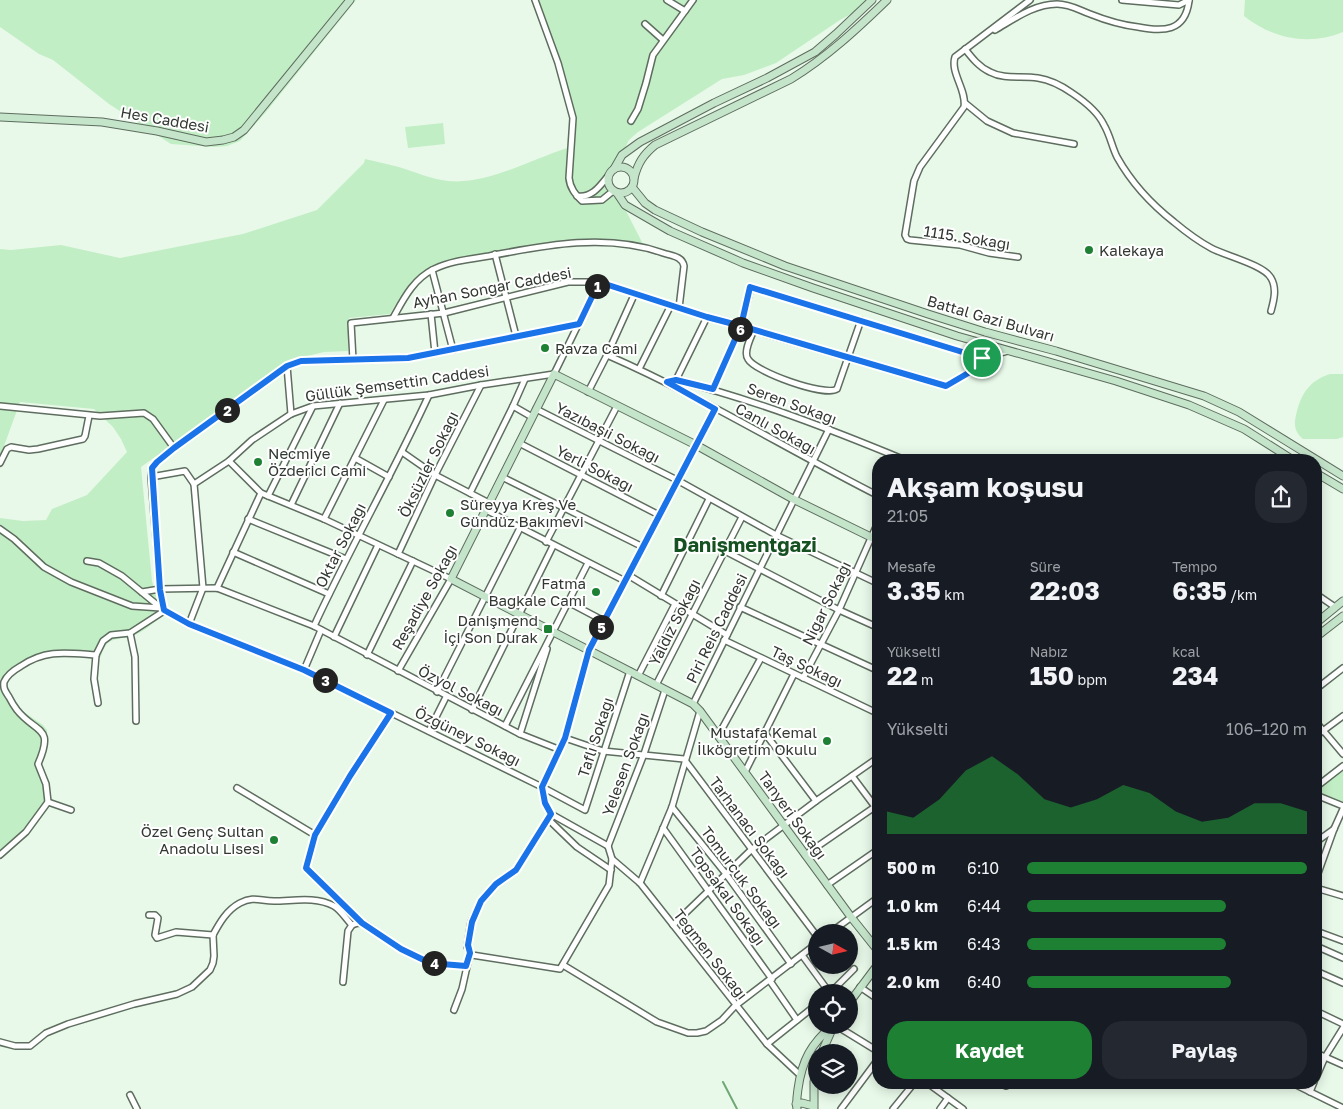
<!DOCTYPE html>
<html lang="tr">
<head>
<meta charset="utf-8">
<style>
	body { margin:0; font-family:"Golos Text",sans-serif; background:#242831; color:#f1f3f6; height:100vh; display:flex; flex-direction:column; font-size:19px; white-space:nowrap }
	* { box-sizing:border-box; margin:0 }
	p { font-size:16px; color:#9ea1a6 }
	.icon { flex:none; width:28px; height:28px; fill:none; stroke:currentColor; stroke-width:2; stroke-linecap:round; stroke-linejoin:round }
	.map { position:relative; flex:1; overflow:hidden }
	.drawer { position:absolute; left:872px; top:454px; width:450px; height:635px; display:flex; flex-direction:column; background:#171b24; border-radius:20px; box-shadow:0 2px 12px #0003 }
	.drawer>* { flex:none }
	.needle { width:32px; rotate:98deg }
	.buttons { position:absolute; left:808px; top:924px; display:grid; gap:10px }
	.buttons a { display:grid; place-items:center; width:50px; height:50px; border-radius:50%; background:#171b24; box-shadow:0 2px 12px #0003; font-size:25px }
	.pin { position:absolute; display:grid; place-items:center; width:42px; height:42px; color:#fff; margin:-21px; border:2px solid #fff; border-radius:50%; box-shadow:0 1px 5px #0007 }
	.km { position:absolute; width:25px; height:25px; margin:-12px; border-radius:50%; background:#222; color:#fff; font-size:14px; line-height:25px; text-align:center }
	.round { display:grid; place-items:center; flex:none; width:52px; height:52px; border-radius:20px; background:#242831 }
	.summary { display:flex; align-items:center; justify-content:space-between; height:85px; padding:0 15px }
	h1 { font-size:28px; font-weight:700; line-height:38px }
	.metrics { display:grid; grid-template-columns:repeat(3,1fr); gap:8px; height:85px; padding:5px 15px }
	.metrics div { display:grid; align-content:center }
	.metrics b { font-size:25px; font-weight:700 }
	.metrics small { font-size:14px; font-weight:400 }
	.metrics p { font-size:14px }
	.chart { height:140px; padding:10px 15px }
	.chart p { display:flex; justify-content:space-between }
	.chart svg { width:100%; height:90px; margin-top:5px; fill:#1d8033; opacity:.7 }
	.cta { display:flex; gap:10px; margin-top:auto; padding:10px 15px }
	.cta a { flex:1; height:58px; border-radius:20px; background:#1d8033; color:#fff; font-size:20px; font-weight:700; line-height:58px; text-align:center }
	.cta a+a { background:#242831; color:#f1f3f6 }
	ul { padding:0 15px; list-style:none; font-size:16px }
	li { display:grid; grid-template-columns:80px 60px 1fr; align-items:center; height:38px }
	li i { height:12px; border-radius:6px; background:#1d8033 }
	.map>svg:first-child { display:block }
</style>
</head>
<body>
<div class="map">
<svg width="1343" height="1109" viewBox="0 0 1343 1109">
	<rect width="100%" height="100%" fill="#e8f9e9"/>
	<!-- green -->
	<g fill="#c2eec5">
		<polygon points="0,0 356,0 266,112 240,141 227,146 214,147 171,144 109,104 53,60 39,54 0,27"/>
		<path d="M 531,0 L 877,0 L 840,20 L 776,63 L 744,75 L 722,79 L 638,132 L 629,140 L 622,154 L 607,174 L 644,246 L 597,240 L 565,240 L 441,262 C 417,274 403,292 390,314 L 349,318 L 348,351 L 324,352 L 291,360 L 141,467 L 152,581 L 162,616 C 154,622 147,629 139,633 C 123,642 105,633 101,657 C 74,654 43,652 20,670 C 13,675 7,680 7,689 L 14,701 L 21,710 L 43,725 L 47,730 L 48,746 L 42,764 L 52,802 C 38,825 21,843 0,859 L 0,518 L 23,521 L 46,520 L 52,509 L 87,495 L 127,452 L 121,439 L 113,427 L 94,409 L 20,402 L 0,457 L 0,249 L 11,250 L 61,245 L 120,258 L 243,234 L 317,210 L 364,163 L 365,159 C 377,162 388,164 399,167 C 415,172 431,179 448,181 C 487,185 530,160 567,148 L 570,116 L 550,47 Z"/>
		<path d="M 1245,0 L 1343,0 L 1343,32 C 1309,46 1273,39 1244,16 Z"/>
		<polygon points="443,123 445,144 408,148 405,127"/>
		<path d="M 1330,374 L 1343,374 L 1343,437 L 1337,439 L 1303,439 C 1293,431 1294,422 1297,411 C 1302,392 1311,380 1330,374 Z"/>
		<polygon points="1343,770 1343,804 1316,794 1316,790"/>
	</g>
	<g fill="none" stroke-linecap="round" stroke-linejoin="round">
		<!-- stream -->
		<polyline stroke="#6fa874" stroke-width="2" points="723,1082 737,1109"/>
		<defs>
			<g id="street">
				<path d="M 535,0 L 558,63 L 573,118 L 569,178 C 570,188 575,194 582,201 L 602,200 L 613,191"/>
				<polyline points="667,0 685,11"/>
				<polyline points="1122,0 1179,5 1189,0"/>
				<polyline points="645,24 663,40"/>
				<path d="M 995,30 C 1014,19 1034,4 1057,4 C 1070,4 1079,10 1090,14 C 1105,20 1121,25 1138,27 C 1163,32 1185,32 1189,1"/>
				<path d="M 965,49 C 972,58 979,67 990,72 C 1005,80 1022,75 1038,78 C 1051,80 1062,86 1072,93 C 1084,101 1098,112 1104,125 C 1110,135 1112,147 1117,157 C 1131,182 1151,204 1174,222 C 1186,232 1198,241 1211,248 C 1226,256 1264,265 1271,278 C 1277,288 1274,300 1271,311"/>
				<polyline points="965,103 987,121 1013,133 1074,144"/>
				<polyline points="631,121 638,109 646,83 653,55 693,0"/>
				<path d="M 577,196 C 592,198 600,186 608,176"/>
				<polyline points="495,254 516,336"/>
				<path d="M 1018,257 L 989,253 L 960,245 L 910,240 L 907,239 L 905,235 L 914,181 L 920,167 L 964,107 C 967,90 950,73 955,57 L 1030,0"/>
				<polyline points="432,270 453,350"/>
				<polyline points="431,314 435,353"/>
				<path d="M 393,318 C 403,300 413,279 434,269 C 451,261 470,259 489,256 C 546,245 607,233 663,253 C 672,256 682,256 684,266 L 679,308"/>
				<path d="M 754,330 C 751,337 743,352 748,359 C 755,372 825,397 837,389 L 861,320"/>
				<path d="M 607,355 C 701,396 788,450 879,496"/>
				<polyline points="353,360 351,323 444,313 568,282 599,282 707,317 946,386 970,372 982,358 1008,351"/>
				<polyline points="287,366 291,414"/>
				<polyline points="639,369 671,305"/>
				<polyline points="676,380 707,317"/>
				<path d="M 668,382 L 676,380 C 755,400 830,429 905,460"/>
				<polyline points="713,389 741,326 751,287 982,358"/>
				<polyline points="588,392 607,355 635,293"/>
				<polyline points="0,406 100,416 144,413 153,419 174,448"/>
				<polyline points="513,406 532,417"/>
				<polyline points="536,409 677,480 776,535 879,584"/>
				<polyline points="519,443 659,515"/>
				<polyline points="402,452 435,475 489,503"/>
				<polyline points="355,458 389,477"/>
				<polyline points="1226,460 1255,458 1257,460"/>
				<polyline points="229,461 261,493 324,519 451,579 398,671"/>
				<polyline points="0,463 7,449 11,447 29,450 38,449 83,439 85,436 89,416"/>
				<polyline points="151,477 185,471 194,484"/>
				<polyline points="502,477 643,547"/>
				<polyline points="470,493 513,406 525,379"/>
				<polyline points="268,496 313,406"/>
				<polyline points="291,505 340,403"/>
				<polyline points="486,510 625,581"/>
				<polyline points="248,519 346,559"/>
				<polyline points="324,519 384,400"/>
				<polyline points="0,529 14,539 44,567 71,582 132,606 161,608"/>
				<polyline points="546,542 617,406"/>
				<polyline points="725,551 839,610 879,628"/>
				<polyline points="233,552 329,594"/>
				<polyline points="398,554 435,475 481,385"/>
				<polyline points="87,561 99,563 122,576 161,608 189,624 304,670 542,787 585,810 630,671"/>
				<polyline points="628,575 727,635"/>
				<polyline points="217,588 261,493"/>
				<polyline points="142,592 160,589 217,588 314,626 520,734 558,749"/>
				<polyline points="1316,594 1335,607"/>
				<polyline points="661,596 709,499"/>
				<polyline points="568,602 604,621"/>
				<polyline points="740,607 879,671"/>
				<path d="M 164,611 L 160,589 L 151,477 C 152,461 163,457 174,448 L 287,366 L 301,361 L 408,358 L 579,324"/>
				<polyline points="189,624 203,588 194,484 229,461 252,440 291,414 313,406 429,395 481,385 554,374 599,282"/>
				<path d="M 314,626 C 350,548 393,473 429,395"/>
				<polyline points="130,633 135,657 136,721"/>
				<polyline points="334,637 378,545"/>
				<polyline points="724,640 879,714"/>
				<polyline points="367,655 413,561"/>
				<polyline points="304,670 321,630"/>
				<polyline points="638,676 675,604"/>
				<polyline points="803,678 839,610 879,520"/>
				<polyline points="656,685 742,517"/>
				<polyline points="1316,689 1343,668"/>
				<polyline points="437,692 520,528"/>
				<polyline points="98,703 94,679 96,655 103,641 111,635 130,633 164,611"/>
				<polyline points="693,704 829,429"/>
				<polyline points="472,710 553,546"/>
				<polyline points="1316,722 1343,754"/>
				<polyline points="505,726 588,563"/>
				<polyline points="429,731 446,697"/>
				<polyline points="764,732 816,801"/>
				<polyline points="520,734 547,649"/>
				<polyline points="718,736 761,658"/>
				<polyline points="1316,736 1343,716"/>
				<polyline points="565,738 603,751 684,759 816,935"/>
				<polyline points="745,772 794,674"/>
				<polyline points="852,776 879,812"/>
				<polyline points="1316,787 1343,766"/>
				<polyline points="237,788 315,835"/>
				<polyline points="1316,795 1343,806"/>
				<path d="M 48,802 L 46,784 L 38,764 C 55,725 36,734 17,710 C 14,706 11,701 9,697 C 5,691 3,688 4,682 C 7,675 14,670 21,666 C 46,649 67,653 96,655"/>
				<polyline points="672,807 726,874 791,964"/>
				<polyline points="551,814 516,870 496,884 481,901 471,922 467,947 472,955 560,969 609,885 612,859"/>
				<polyline points="548,819 577,847 611,870"/>
				<polyline points="663,828 772,979"/>
				<polyline points="1316,842 1334,829"/>
				<polyline points="608,846 551,814 545,803 542,787 565,738 589,650 715,409"/>
				<polyline points="608,846 612,859 640,883 767,1044 800,1075"/>
				<polyline points="608,846 644,754 665,690"/>
				<polyline points="0,855 26,832 48,802 71,810"/>
				<polyline points="805,855 879,804"/>
				<polyline points="1316,879 1334,829 1343,809"/>
				<polyline points="640,883 672,807 700,711"/>
				<polyline points="827,885 879,849"/>
				<polyline points="1316,888 1343,896"/>
				<polyline points="149,915 155,915 158,918 155,935 157,938 176,932 213,935"/>
				<polyline points="361,923 306,868 315,835 350,776 391,713"/>
				<polyline points="352,925 358,923 365,924 401,949 430,963 466,966"/>
				<polyline points="673,925 751,850 816,801 879,757"/>
				<polyline points="1316,931 1343,941"/>
				<polyline points="831,932 879,897"/>
				<path d="M 213,935 C 220,922 227,910 240,903 C 254,896 260,901 274,901 C 293,901 315,896 334,906 C 341,910 346,919 352,925"/>
				<polyline points="1316,946 1343,958"/>
				<polyline points="802,955 829,992"/>
				<polyline points="563,965 657,1022 688,1033 697,1033 706,1031 722,1020 735,1006 816,944"/>
				<polyline points="1316,971 1343,983"/>
				<polyline points="770,981 797,1020"/>
				<polyline points="343,982 348,931 352,925"/>
				<polyline points="860,987 879,1000"/>
				<polyline points="831,992 854,969"/>
				<polyline points="454,1010 462,989 470,953"/>
				<polyline points="1316,1011 1343,1024"/>
				<polyline points="835,1025 879,1052"/>
				<polyline points="0,1042 15,1046 30,1046 46,1033 68,1024 134,1004 177,994 192,987 210,970 213,963 214,956 213,935"/>
				<polyline points="767,1044 816,1005"/>
				<polyline points="1316,1053 1343,1065"/>
				<polyline points="1316,1078 1325,1057 1343,1028"/>
				<polyline points="926,1082 963,1109"/>
				<polyline points="996,1082 1006,1086 1016,1082"/>
				<polyline points="1290,1082 1343,1108"/>
				<polyline points="1310,1092 1314,1082"/>
				<polyline points="130,1095 137,1109"/>
				<polyline points="841,1109 879,1058"/>
				<polyline points="893,1109 915,1082"/>
				<polyline points="940,1109 948,1098"/>
			</g>
			<g id="secondary">
				<polyline points="0,117 102,122 157,131 206,142 223,140 234,137 244,130 350,0"/>
				<circle cx="621" cy="180" r="13"/>
				<polyline points="614,169 622,155 640,142 714,103 767,78 815,52 836,34 872,0"/>
				<path d="M 634,178 C 638,163 643,155 655,145 L 791,79 C 827,57 857,29 887,0"/>
				<polyline points="632,187 645,203 655,210 702,232 785,266 928,314 985,332 1056,351 1204,396 1239,412 1343,476"/>
				<polyline points="617,193 625,205 670,231 743,263 813,288 957,336 1116,381 1189,405 1244,429 1293,460"/>
				<polyline points="1316,473 1343,489"/>
				<polyline points="879,541 793,499 696,445 554,374 451,579 693,704 700,711 851,917 879,952"/>
				<polyline points="1316,623 1343,601"/>
				<polyline points="1316,637 1343,616"/>
				<polyline points="849,1003 879,963"/>
				<polyline points="822,1052 833,1027"/>
				<polyline points="796,1104 802,1103 813,1106"/>
				<path d="M 797,1109 C 796,1102 797,1096 798,1089 C 802,1060 811,1044 833,1025"/>
				<polyline points="814,1109 814,1082 816,1072"/>
			</g>
		</defs>
		<!-- street casing -->
		<use href="#street" stroke="#5e6d5f" stroke-width="8"/>
		<!-- secondary casing -->
		<use href="#secondary" stroke="#5e6d5f" stroke-width="9"/>
		<!-- street -->
		<use href="#street" stroke="#fff" stroke-width="5"/>
		<!-- secondary -->
		<use href="#secondary" stroke="#c5e5cb" stroke-width="7"/>
	</g>
	<g fill="none" stroke-linecap="round" stroke-linejoin="round">
		<defs>
			<polyline id="route" points="982,358 970,372 946,386 741,326 707,317 599,282 579,324 408,358 301,361 287,366 174,448 157,462 152,468 160,590 164,610 189,624 304,670 391,713 350,776 315,835 306,868 362,923 401,949 430,963 466,966 470,953 468,945 472,922 481,901 496,884 516,870 551,814 545,803 542,787 565,738 589,650 715,409 667,382 676,380 713,389 741,326 750,287 982,358"/>
		</defs>
		<!-- route casing -->
		<use href="#route" stroke="#fff" stroke-width="10"/>
		<!-- route -->
		<use href="#route" stroke="#1a73e8" stroke-width="6"/>
	</g>
	<!-- markers -->
	<g fill="#1d8033" stroke="#fff" stroke-width="2">
		<circle cx="1089" cy="250" r="5"/>
		<circle cx="545" cy="348" r="5"/>
		<circle cx="258" cy="462" r="5"/>
		<circle cx="450" cy="513" r="5"/>
		<circle cx="596" cy="592" r="5"/>
		<rect x="543" y="624" width="10" height="10" rx="2.5"/>
		<circle cx="827" cy="741" r="5"/>
		<circle cx="274" cy="840" r="5"/>
	</g>
	<g text-anchor="middle" dominant-baseline="central" stroke-width="4" stroke-linejoin="round" paint-order="stroke">
		<!-- street labels -->
		<g font-size="15" fill="#313831" stroke="#fff">
			<text transform="translate(165 119) rotate(10)">Hes Caddesi</text>
			<text transform="translate(967 237) rotate(9)">1115. Sokağı</text>
			<text transform="translate(492 287) rotate(-11)">Ayhan Songar Caddesi</text>
			<text transform="translate(991 318) rotate(16)">Battal Gazi Bulvarı</text>
			<text transform="translate(397 383) rotate(-8)">Güllük Şemsettin Caddesi</text>
			<text transform="translate(792 403) rotate(20)">Seren Sokağı</text>
			<text transform="translate(776 428) rotate(29)">Canlı Sokağı</text>
			<text transform="translate(608 432) rotate(27)">Yazıbaşıi Sokağı</text>
			<text transform="translate(428 464) rotate(-64)">Öksüzler Sokağı</text>
			<text transform="translate(595 468) rotate(27)">Yerli Sokağı</text>
			<text transform="translate(340 545) rotate(-63)">Oktar Sokağı</text>
			<text transform="translate(424 597) rotate(-61)">Reşadiye Sokağı</text>
			<text transform="translate(826 603) rotate(-64)">Nigar Sokağı</text>
			<text transform="translate(674 622) rotate(-63)">Yaldız Sokağı</text>
			<text transform="translate(716 628) rotate(-64)">Piri Reis Caddesi</text>
			<text transform="translate(807 666) rotate(25)">Taş Sokağı</text>
			<text transform="translate(461 690) rotate(27)">Özyol Sokağı</text>
			<text transform="translate(468 736) rotate(26)">Özgüney Sokağı</text>
			<text transform="translate(595 737) rotate(-72)">Taflı Sokağı</text>
			<text transform="translate(625 764) rotate(-70)">Yelesen Sokağı</text>
			<text transform="translate(793 815) rotate(54)">Tanyeri Sokağı</text>
			<text transform="translate(750 827) rotate(53)">Tarhanacı Sokağı</text>
			<text transform="translate(742 877) rotate(53)">Tomurcuk Sokağı</text>
			<text transform="translate(728 896) rotate(54)">Topsakal Sokağı</text>
			<text transform="translate(711 954) rotate(52)">Teğmen Sokağı</text>
		</g>
		<!-- poi labels -->
		<g font-size="15" fill="#313831" stroke="#fff" text-anchor="start">
			<text x="1099" y="250">Kalekaya</text>
			<text x="555" y="348">Ravza Cami</text>
			<text x="268" y="453">Necmiye<tspan x="268" dy="17">Özderici Cami</tspan></text>
			<text x="460" y="504">Süreyya Kreş Ve<tspan x="460" dy="17">Gündüz Bakımevi</tspan></text>
			<text x="586" y="583" text-anchor="end">Fatma<tspan x="586" dy="17">Bağkale Cami</tspan></text>
			<text x="538" y="620" text-anchor="end">Danişmend<tspan x="538" dy="17">İçi Son Durak</tspan></text>
			<text x="817" y="732" text-anchor="end">Mustafa Kemal<tspan x="817" dy="17">İlköğretim Okulu</tspan></text>
			<text x="264" y="831" text-anchor="end">Özel Genç Sultan<tspan x="264" dy="17">Anadolu Lisesi</tspan></text>
		</g>
		<!-- district labels -->
		<g font-size="20" font-weight="bold" fill="#165221" stroke="#fff">
			<text x="745" y="544">Danişmentgazi</text>
		</g>
	</g>
</svg>
<div class="buttons">
<a><svg class="needle" viewBox="-14 -14 28 28"><path d="M0-13l5 13h-10z" fill="#e53935"/><path d="M0 13l5-13h-10z" fill="#9ea1a6"/></svg></a>
<a><svg class="icon" aria-label="locate" viewBox="0 0 24 24"><circle cx="12" cy="12" r="6"/><path d="M12 2v4M12 18v4M2 12h4M18 12h4"/></svg></a>
<a><svg class="icon" aria-label="layers" viewBox="0 0 24 24"><path d="M12 4l9 5-9 5-9-5zM3 14l9 5 9-5"/></svg></a>
</div>
<div class="pin" style="left:982px;top:358px;background:#1e9e55"><svg class="icon" aria-label="arrive" viewBox="0 0 24 24"><path d="M6 21V4h12l-3 4 3 4H6"/></svg></div>
<b class="km" style="left:597px;top:286px">1</b>
<b class="km" style="left:227px;top:410px">2</b>
<b class="km" style="left:325px;top:680px">3</b>
<b class="km" style="left:434px;top:963px">4</b>
<b class="km" style="left:601px;top:627px">5</b>
<b class="km" style="left:740px;top:329px">6</b>
<section class="drawer">
<div class="summary"><div><h1>Akşam koşusu</h1><p>21:05</p></div><a class="round"><svg class="icon" aria-label="share" viewBox="0 0 24 24"><path d="M12 15V3M7 8l5-5 5 5M5 13v7h14v-7"/></svg></a></div>
<div class="metrics">
<div><p>Mesafe</p><b>3.35<small> km</small></b></div>
<div><p>Süre</p><b>22:03</b></div>
<div><p>Tempo</p><b>6:35<small> /km</small></b></div>
</div>
<div class="metrics">
<div><p>Yükselti</p><b>22<small> m</small></b></div>
<div><p>Nabız</p><b>150<small> bpm</small></b></div>
<div><p>kcal</p><b>234</b></div>
</div>
<div class="chart"><p><span>Yükselti</span>106–120 m</p>
<svg viewBox="0 0 160 44" preserveAspectRatio="none"><path d="M0 44V33L10 36L20 27L30 13L40 6L50 15L60 27L70 31L80 27L90 20L100 24L110 33L120 38L130 36L140 29L150 29L160 33V44z"/></svg>
</div>
<ul>
<li><b>500 m</b>6:10<i style="width:100%"></i></li>
<li><b>1.0 km</b>6:44<i style="width:71%"></i></li>
<li><b>1.5 km</b>6:43<i style="width:71%"></i></li>
<li><b>2.0 km</b>6:40<i style="width:73%"></i></li>
</ul>
<div class="cta"><a>Kaydet</a><a>Paylaş</a></div>
</section>
</div>
</body>
</html>
